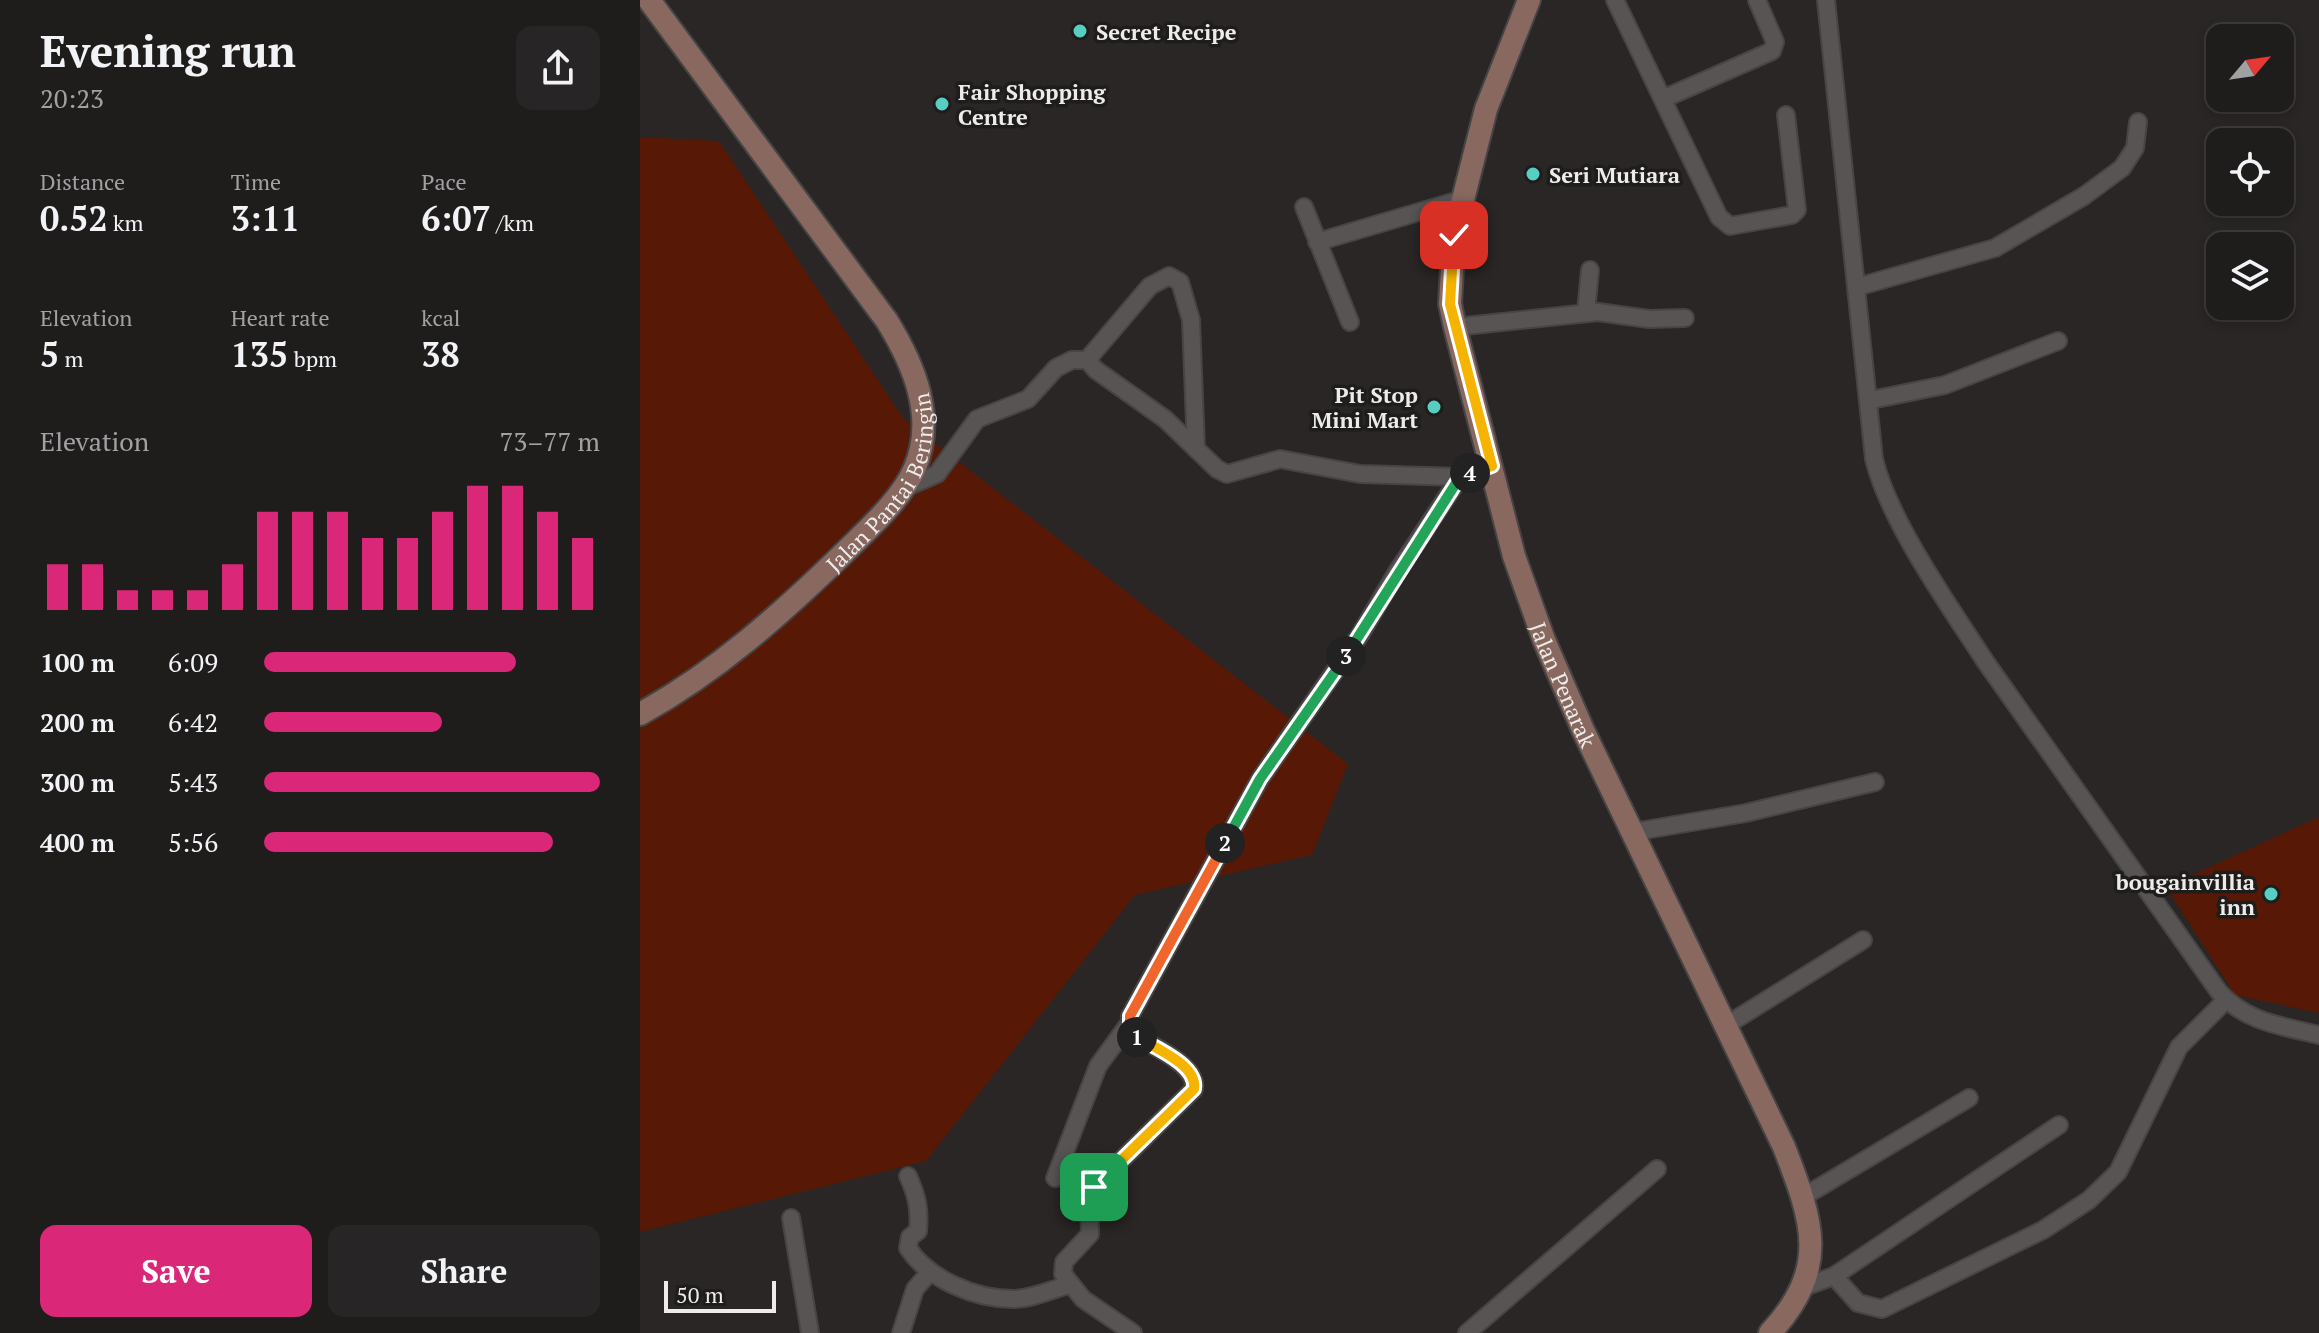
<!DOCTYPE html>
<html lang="en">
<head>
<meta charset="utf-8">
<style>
	body { margin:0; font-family:"PT Serif",serif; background:#272525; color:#f1f3f6; height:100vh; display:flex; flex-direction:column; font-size:30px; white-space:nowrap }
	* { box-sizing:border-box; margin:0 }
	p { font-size:26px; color:#a1a1a3 }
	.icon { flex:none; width:44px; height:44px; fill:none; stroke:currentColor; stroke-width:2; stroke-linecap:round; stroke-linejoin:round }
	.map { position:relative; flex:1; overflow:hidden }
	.details { display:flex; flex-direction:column; background:#1f1c1c; width:640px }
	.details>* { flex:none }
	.needle { width:52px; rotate:61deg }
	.controls { position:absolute; left:1566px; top:24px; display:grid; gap:16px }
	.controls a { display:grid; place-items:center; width:88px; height:88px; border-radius:16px; background:#1f1c1c; box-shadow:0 4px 12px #0003,0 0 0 2px #3c3a3b; font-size:40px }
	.scale { position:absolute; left:24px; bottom:20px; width:112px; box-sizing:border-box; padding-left:8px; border:4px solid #eeeceb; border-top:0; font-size:22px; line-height:28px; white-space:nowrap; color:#eeeceb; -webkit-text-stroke:6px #1f1d1c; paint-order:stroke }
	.pin { position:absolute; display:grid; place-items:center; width:68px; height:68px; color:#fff; margin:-34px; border-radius:16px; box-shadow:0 4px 12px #0006 }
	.km { position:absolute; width:40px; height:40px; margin:-20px; border-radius:50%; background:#222; color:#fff; font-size:22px; line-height:40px; text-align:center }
	.round { display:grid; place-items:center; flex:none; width:84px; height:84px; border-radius:16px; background:#272525 }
	.headline { display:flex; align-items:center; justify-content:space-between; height:136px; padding:0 40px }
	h1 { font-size:44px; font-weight:800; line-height:60px }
	.figures { display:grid; grid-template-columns:repeat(3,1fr); gap:12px; height:136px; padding:8px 40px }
	.figures div { display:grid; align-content:center }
	.figures b { font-size:34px; font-weight:800 }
	.figures small { font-size:22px; font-weight:400 }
	.figures p { font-size:22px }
	.chart { height:224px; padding:16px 40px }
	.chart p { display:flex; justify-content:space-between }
	.chart svg { width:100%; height:144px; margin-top:8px; stroke:#db2777; stroke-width:6 }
	.button { display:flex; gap:16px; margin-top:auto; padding:16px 40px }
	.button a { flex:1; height:92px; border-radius:16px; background:#db2777; color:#fff; font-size:32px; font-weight:800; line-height:92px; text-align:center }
	.button a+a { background:#272525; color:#f1f3f6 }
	ul { padding:0 40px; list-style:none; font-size:26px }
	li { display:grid; grid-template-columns:128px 96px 1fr; align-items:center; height:60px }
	li i { height:20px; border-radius:10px; background:#db2777 }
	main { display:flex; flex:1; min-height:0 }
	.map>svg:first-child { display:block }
</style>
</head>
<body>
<main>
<section class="details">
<div class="headline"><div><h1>Evening run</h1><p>20:23</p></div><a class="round"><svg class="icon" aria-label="share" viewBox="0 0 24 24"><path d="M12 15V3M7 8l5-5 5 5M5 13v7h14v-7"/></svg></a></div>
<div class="figures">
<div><p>Distance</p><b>0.52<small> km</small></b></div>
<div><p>Time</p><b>3:11</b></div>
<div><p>Pace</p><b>6:07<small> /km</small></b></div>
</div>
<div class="figures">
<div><p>Elevation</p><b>5<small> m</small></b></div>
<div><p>Heart rate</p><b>135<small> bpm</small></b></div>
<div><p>kcal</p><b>38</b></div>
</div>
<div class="chart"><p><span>Elevation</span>73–77 m</p>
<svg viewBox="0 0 160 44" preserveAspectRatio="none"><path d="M5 44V30M15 44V30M25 44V38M35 44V38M45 44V38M55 44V30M65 44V14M75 44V14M85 44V14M95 44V22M105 44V22M115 44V14M125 44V6M135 44V6M145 44V14M155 44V22"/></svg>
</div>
<ul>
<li><b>100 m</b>6:09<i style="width:75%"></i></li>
<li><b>200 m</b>6:42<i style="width:53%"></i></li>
<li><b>300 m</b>5:43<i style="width:100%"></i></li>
<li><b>400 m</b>5:56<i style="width:86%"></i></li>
</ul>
<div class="button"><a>Save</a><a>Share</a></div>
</section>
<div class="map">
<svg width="1679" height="1333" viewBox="0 0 1679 1333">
	<rect width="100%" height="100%" fill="#292625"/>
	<!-- green -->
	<g fill="#571906">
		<polygon points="0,137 79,141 263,418 708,764 672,855 495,895 286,1161 0,1232"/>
		<polygon points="1679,817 1679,1013 1595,995 1526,887"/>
	</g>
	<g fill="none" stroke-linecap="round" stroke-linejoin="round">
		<defs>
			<g id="street">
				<polyline points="975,0 1079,217 1090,226 1152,215 1157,210 1146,115"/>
				<path d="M 1186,0 L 1234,459 C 1249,521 1310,607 1345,661 L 1579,992 C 1606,1022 1641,1026 1679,1035"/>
				<polyline points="1025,98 1132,51 1135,42 1117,0"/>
				<polyline points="664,207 710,322"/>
				<polyline points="677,242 823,199"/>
				<polyline points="1217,287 1355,248 1444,196 1482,168 1495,148 1498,122"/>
				<polyline points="946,312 950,270"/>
				<polyline points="815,327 958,312 1009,319 1045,318"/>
				<polyline points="447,360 510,286 529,276 540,282 551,320 556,449"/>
				<polyline points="1231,400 1305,385 1418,341"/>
				<polyline points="262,489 297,474 337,419 388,399 416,368 432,360 447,360 456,370 525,419 577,469 587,474 640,459 720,474 820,477 852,466"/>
				<polyline points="993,832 1106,813 1235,782"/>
				<polyline points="1085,1026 1223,940"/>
				<path d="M 268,1176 C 277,1196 280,1209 278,1231 L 270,1237 L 268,1248 C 288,1279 335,1299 373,1299 C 391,1299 411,1290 428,1285"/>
				<polyline points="415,1178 458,1066 488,1025"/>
				<polyline points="1163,1197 1329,1098"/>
				<polyline points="151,1218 170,1333"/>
				<polyline points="1194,1276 1218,1303 1242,1309 1403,1230 1449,1200 1478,1172 1539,1047 1586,1000"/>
				<polyline points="1164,1287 1194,1276 1419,1125"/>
				<polyline points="261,1333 275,1289 289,1273"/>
				<path d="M 493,1333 L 443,1299 L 423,1274 L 424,1262 L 450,1234 L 449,1203 L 454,1187 L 554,1089 C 558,1064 508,1044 490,1033 L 490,1016 L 620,779 L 720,635 L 755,575 L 820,477"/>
				<polyline points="827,1333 1017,1169"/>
			</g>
			<g id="secondary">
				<path id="s1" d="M 889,0 L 846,109 L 814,235 L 810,304 L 815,327 L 874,556 L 904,640 L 943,730 L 1144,1147 C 1173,1222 1190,1268 1130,1333"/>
				<path id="s2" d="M 0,714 C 78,671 141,614 204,553 C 228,529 260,501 274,470 C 297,418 274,365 247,321 L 9,0"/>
			</g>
		</defs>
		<!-- street casing -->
		<use href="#street" stroke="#464444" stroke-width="20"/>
		<!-- secondary casing -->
		<use href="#secondary" stroke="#464444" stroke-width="26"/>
		<!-- street -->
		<use href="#street" stroke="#575453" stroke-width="16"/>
		<!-- secondary -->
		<use href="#secondary" stroke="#88685f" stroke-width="22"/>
	</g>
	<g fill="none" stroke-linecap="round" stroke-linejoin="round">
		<defs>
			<path id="split-1" d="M 454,1187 L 554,1089 C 558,1065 515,1048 497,1037"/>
			<polyline id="split-2" points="497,1037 490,1033 490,1016 585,843"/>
			<polyline id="split-3" points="585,843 620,779 706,656"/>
			<polyline id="split-4" points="706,656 820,477 830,473"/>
			<polyline id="split-5" points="814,235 810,304 852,466 830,473"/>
		</defs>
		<!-- split-1 casing -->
		<use href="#split-1" stroke="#fff" stroke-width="16"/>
		<!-- split-2 casing -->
		<use href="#split-2" stroke="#fff" stroke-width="16"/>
		<!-- split-3 casing -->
		<use href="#split-3" stroke="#fff" stroke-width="16"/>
		<!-- split-4 casing -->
		<use href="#split-4" stroke="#fff" stroke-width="16"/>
		<!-- split-5 casing -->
		<use href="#split-5" stroke="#fff" stroke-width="16"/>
		<!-- split-1 -->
		<use href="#split-1" stroke="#f5b400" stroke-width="10"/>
		<!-- split-2 -->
		<use href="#split-2" stroke="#f0652b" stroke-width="10"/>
		<!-- split-3 -->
		<use href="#split-3" stroke="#22a559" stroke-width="10"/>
		<!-- split-4 -->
		<use href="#split-4" stroke="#22a559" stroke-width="10"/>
		<!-- split-5 -->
		<use href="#split-5" stroke="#f5b400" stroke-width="10"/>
	</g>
	<!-- markers -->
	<g fill="#57cec2" stroke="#1f1d1c" stroke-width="3">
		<circle cx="440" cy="31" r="8"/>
		<circle cx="302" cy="104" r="8"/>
		<circle cx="893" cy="174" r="8"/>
		<circle cx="794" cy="407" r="8"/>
		<circle cx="1631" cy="894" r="8"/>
	</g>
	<g text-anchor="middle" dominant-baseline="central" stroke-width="7" stroke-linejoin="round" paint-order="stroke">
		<!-- poi labels -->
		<g font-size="22" font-weight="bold" fill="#eeeceb" stroke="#1f1d1c" text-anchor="start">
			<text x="456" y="31">Secret Recipe</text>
			<text x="318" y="91">Fair Shopping<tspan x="318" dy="25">Centre</tspan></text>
			<text x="909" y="174">Seri Mutiara</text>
			<text x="778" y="394" text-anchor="end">Pit Stop<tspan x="778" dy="25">Mini Mart</tspan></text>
			<text x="1615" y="881" text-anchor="end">bougainvillia<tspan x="1615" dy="25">inn</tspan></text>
		</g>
		<!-- street labels -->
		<g font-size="22" fill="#eeeceb" stroke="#1f1d1c">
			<text stroke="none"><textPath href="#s2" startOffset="344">Jalan Pantai Beringin</textPath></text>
			<text stroke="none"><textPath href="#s1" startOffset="714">Jalan Penarak</textPath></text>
		</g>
	</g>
</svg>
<div class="controls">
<a><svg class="needle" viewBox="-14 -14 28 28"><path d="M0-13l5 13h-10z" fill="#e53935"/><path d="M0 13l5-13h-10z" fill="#a1a1a3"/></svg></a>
<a><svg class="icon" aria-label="locate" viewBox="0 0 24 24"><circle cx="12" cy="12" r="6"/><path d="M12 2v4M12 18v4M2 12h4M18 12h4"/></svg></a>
<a><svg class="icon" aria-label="layers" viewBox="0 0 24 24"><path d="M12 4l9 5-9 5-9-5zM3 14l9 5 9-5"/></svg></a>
</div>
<div class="scale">50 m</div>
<div class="pin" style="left:454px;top:1187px;background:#1e9e55"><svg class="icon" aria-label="arrive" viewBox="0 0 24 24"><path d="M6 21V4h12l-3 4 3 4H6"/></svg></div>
<div class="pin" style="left:814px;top:235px;background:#d93025"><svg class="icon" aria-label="check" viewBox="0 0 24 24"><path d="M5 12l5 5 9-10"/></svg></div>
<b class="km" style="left:497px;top:1037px">1</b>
<b class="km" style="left:585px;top:843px">2</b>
<b class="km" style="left:706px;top:656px">3</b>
<b class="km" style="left:830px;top:473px">4</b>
</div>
</main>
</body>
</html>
